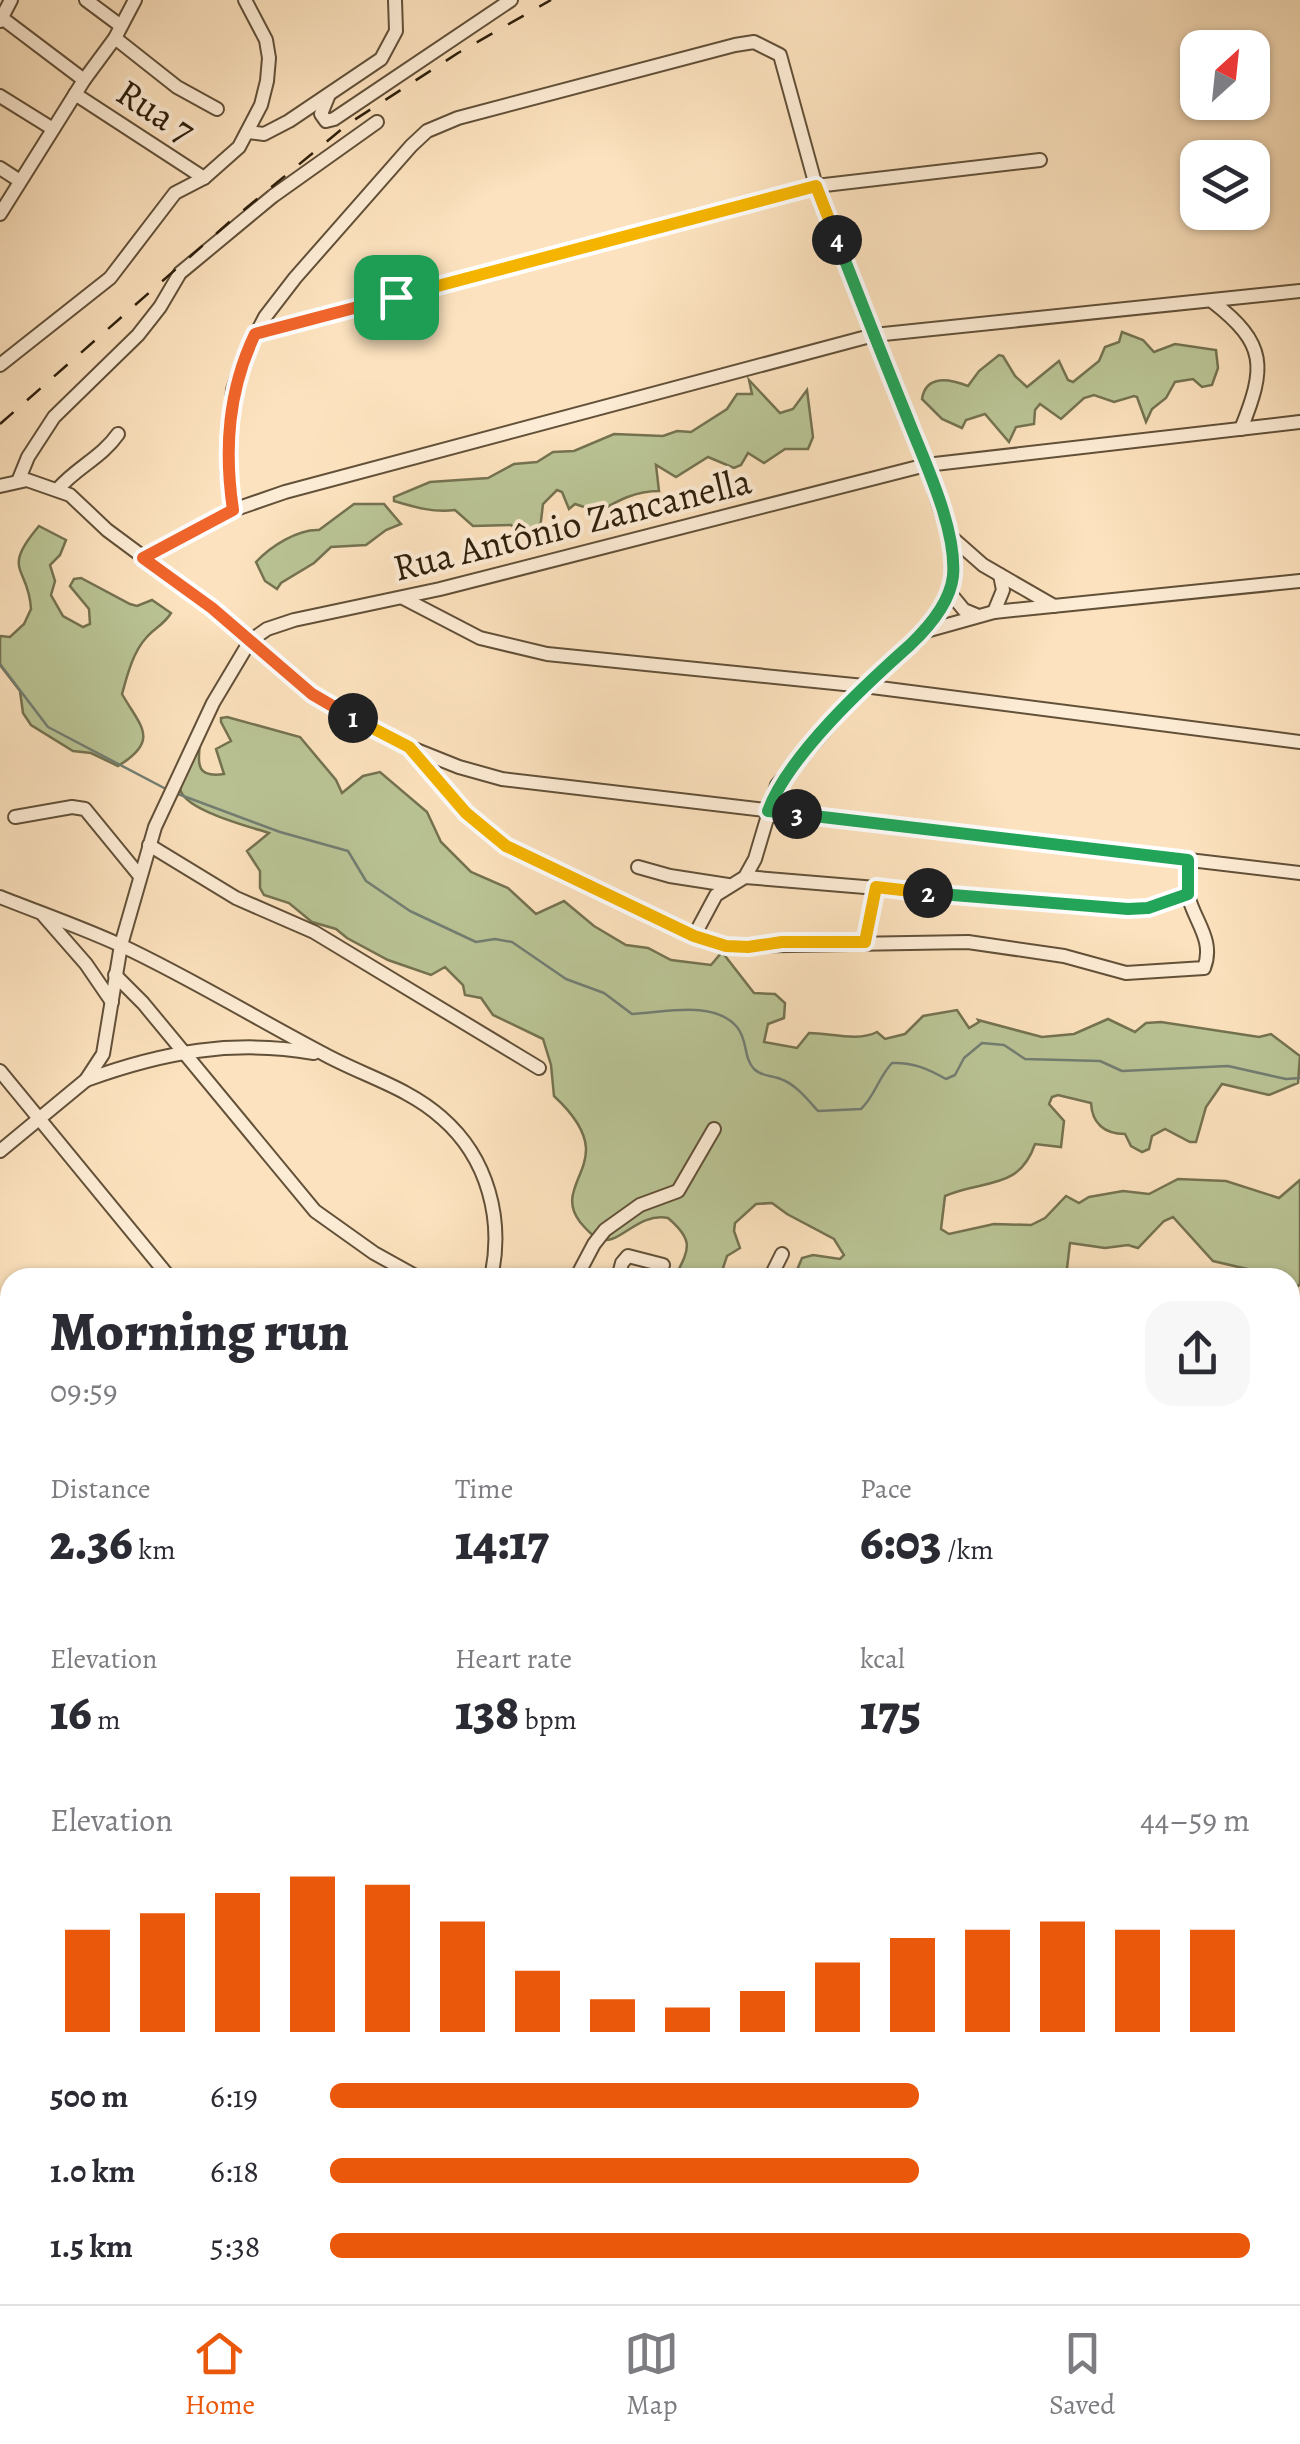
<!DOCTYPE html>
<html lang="en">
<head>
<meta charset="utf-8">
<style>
	body { margin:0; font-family:Alegreya,serif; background:#f7f7f7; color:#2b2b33; height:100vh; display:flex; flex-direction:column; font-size:38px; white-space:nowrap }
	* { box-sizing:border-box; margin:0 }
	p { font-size:32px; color:#7c7c81 }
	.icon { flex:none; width:55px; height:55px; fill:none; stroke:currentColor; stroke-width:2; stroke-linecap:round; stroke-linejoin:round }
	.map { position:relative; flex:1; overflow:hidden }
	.details { position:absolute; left:0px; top:1268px; width:1300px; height:1038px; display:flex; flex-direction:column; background:#fff; border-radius:30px 30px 0 0; box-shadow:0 2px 8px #0004 }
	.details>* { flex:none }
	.needle { width:65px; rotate:27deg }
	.fabs { position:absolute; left:1180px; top:30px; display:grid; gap:20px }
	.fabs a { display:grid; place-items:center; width:90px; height:90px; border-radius:20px; background:#fff; box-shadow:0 2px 8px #0004; font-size:50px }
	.pin { position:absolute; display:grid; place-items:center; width:85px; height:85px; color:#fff; margin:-42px; border-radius:20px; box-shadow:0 5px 15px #0006 }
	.km { position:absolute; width:50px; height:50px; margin:-25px; border-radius:50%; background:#222; color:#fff; font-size:28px; line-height:50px; text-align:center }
	.round { display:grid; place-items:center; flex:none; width:105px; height:105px; border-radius:30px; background:#f7f7f7 }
	.overview { display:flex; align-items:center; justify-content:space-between; height:170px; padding:0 50px }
	h1 { font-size:55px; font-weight:800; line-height:75px }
	.figures { display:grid; grid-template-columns:repeat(3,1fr); gap:15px; height:170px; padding:10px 50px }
	.figures div { display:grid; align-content:center }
	.figures b { font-size:50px; font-weight:800 }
	.figures small { font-size:28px; font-weight:400 }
	.figures p { font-size:28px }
	.chart { height:280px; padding:20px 50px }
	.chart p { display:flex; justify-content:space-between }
	.chart svg { width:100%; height:180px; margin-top:10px; stroke:#ea580c; stroke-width:6 }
	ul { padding:0 50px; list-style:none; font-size:32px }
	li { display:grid; grid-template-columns:160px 120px 1fr; align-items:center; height:75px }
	li i { height:25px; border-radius:12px; background:#ea580c }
	.tabs { display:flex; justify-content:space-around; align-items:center; height:140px; border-top:2px solid #e1e1e2; background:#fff; font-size:28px; color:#7c7c81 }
	.tabs a { display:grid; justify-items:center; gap:5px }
	.tabs .current { color:#ea580c }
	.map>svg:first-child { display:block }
</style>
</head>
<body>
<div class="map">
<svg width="1300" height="2304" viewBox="0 0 1300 2304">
	<rect width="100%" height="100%" fill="#fce2be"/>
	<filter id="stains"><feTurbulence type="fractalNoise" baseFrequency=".002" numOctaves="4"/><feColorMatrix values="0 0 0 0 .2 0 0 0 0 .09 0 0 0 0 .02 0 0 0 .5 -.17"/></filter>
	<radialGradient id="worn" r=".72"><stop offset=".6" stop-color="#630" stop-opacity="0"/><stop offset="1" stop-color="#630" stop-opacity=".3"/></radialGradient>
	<!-- green -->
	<g fill="#bac495" stroke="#747250" stroke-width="2.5">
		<path d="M 1122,332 L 1143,340 L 1154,352 L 1175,344 L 1216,350 L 1218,368 L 1212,385 L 1202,387 L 1193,379 L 1175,382 L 1166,398 L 1152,409 L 1146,422 L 1137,397 L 1134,396 L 1114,402 L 1094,395 L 1084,398 L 1061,419 L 1040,404 L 1035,410 L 1034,424 L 1016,427 L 1009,442 L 985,414 L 966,420 L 962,428 L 942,419 L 922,399 C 926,374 950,379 968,386 L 979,371 L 999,355 L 1003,356 L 1015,376 L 1027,387 L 1059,361 L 1068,380 L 1073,382 L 1099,361 L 1105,347 L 1119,342 Z"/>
		<path d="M 749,380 L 780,413 L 793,409 L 807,390 L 813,437 L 808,449 L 785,449 L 764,463 L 748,453 L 741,465 L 734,468 L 708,457 L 676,477 L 656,465 L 659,491 C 636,491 618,500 599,512 L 575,504 L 569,509 L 562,492 L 557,490 L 543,504 L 538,546 L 511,525 L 473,526 L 455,510 C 434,513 414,507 394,501 L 394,497 L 430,482 L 488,478 L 514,464 L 537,462 L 553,452 L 574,451 L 614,434 L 663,436 L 677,431 L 691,432 L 727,409 L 737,394 L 752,394 Z"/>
		<path d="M 354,504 L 384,504 L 401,524 L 386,530 L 366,545 L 331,547 L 314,563 L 281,583 L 277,589 L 265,581 L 256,562 C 271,546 298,529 319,530 Z"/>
		<path d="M 39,526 L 66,540 L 60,555 L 50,565 L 55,581 L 51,595 L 63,616 L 83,627 L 90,624 L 89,609 L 70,586 L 74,579 L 81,578 L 130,604 L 137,606 L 152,600 L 171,613 C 164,625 154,628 146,638 C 133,652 127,676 122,694 C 140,726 161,740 118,766 L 91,753 L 73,751 L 31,725 L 23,713 L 20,691 L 0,665 L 0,636 L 10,637 L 24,624 L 31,609 C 29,566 0,572 39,526 Z"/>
		<path d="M 227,717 L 300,737 L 336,780 L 342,793 L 363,776 L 380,772 L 427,812 L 441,842 L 471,872 L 508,888 L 536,914 L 564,901 L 594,926 L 626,945 L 648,948 L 671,960 L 711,965 L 722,952 L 754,993 L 775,994 L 785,1003 L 784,1018 L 768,1024 L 764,1042 L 797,1048 L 809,1033 C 830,1033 858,1042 877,1032 L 885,1039 L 905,1034 L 923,1016 L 957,1010 L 969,1028 L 979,1022 L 978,1020 L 1042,1037 L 1074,1034 L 1108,1019 L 1135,1032 L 1146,1023 L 1161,1022 L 1259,1037 L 1271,1034 L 1300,1056 L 1298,1083 L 1269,1095 L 1222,1084 L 1206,1107 L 1196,1142 L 1190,1142 L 1165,1129 L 1152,1136 L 1149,1149 L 1142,1152 L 1131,1146 L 1125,1134 C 1104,1134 1092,1123 1091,1103 L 1058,1095 L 1052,1097 L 1049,1104 L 1064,1121 L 1061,1147 L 1035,1144 C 1019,1191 983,1179 945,1196 L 941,1229 L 949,1234 L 994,1224 L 1031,1225 L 1045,1218 L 1066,1196 L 1079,1203 L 1089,1197 L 1123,1191 L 1149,1194 L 1178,1179 L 1226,1181 L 1279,1198 L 1300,1180 L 1300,1284 L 1290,1294 L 1290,1278 L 1256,1277 L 1247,1269 L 1213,1261 L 1173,1217 L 1164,1221 L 1138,1248 L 1128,1245 L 1105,1248 L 1070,1243 L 1066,1277 L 794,1277 L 802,1258 L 813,1255 L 840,1259 L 844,1255 L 834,1239 L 787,1214 L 772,1203 L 756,1204 L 735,1223 L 734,1231 L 740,1248 L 727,1256 L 720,1277 L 675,1277 C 689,1249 695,1241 668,1218 C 635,1212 619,1249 597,1238 C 590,1234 585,1228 580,1222 C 559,1195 587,1176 586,1148 C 585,1129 568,1109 554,1096 L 551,1065 L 543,1039 L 493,1015 L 481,998 L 465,995 L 463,985 L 445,967 L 431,975 L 388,960 L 347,938 L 336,929 L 312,922 L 289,903 L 264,895 L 260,888 L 260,871 L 247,851 L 269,833 C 251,827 178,809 180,786 C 181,772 194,755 200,742 C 198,765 196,778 224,774 L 216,749 L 231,741 L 221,722 L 221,718 Z"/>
		<polygon points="1290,1716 1300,1739 1300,1845 1290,1841"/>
		<polygon points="1290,1882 1300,1888 1300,2304 861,2304 856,2295 1290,2295"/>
	</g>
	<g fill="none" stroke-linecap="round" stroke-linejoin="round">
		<!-- stream -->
		<g stroke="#727e73" stroke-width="2.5">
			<polyline points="0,664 48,727 166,789"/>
			<path d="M 178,794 L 280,832 L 348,851 L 366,881 L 410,911 L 476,942 L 495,939 L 512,942 L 566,979 L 604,993 L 632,1014 C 663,1013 713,999 737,1027 C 748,1040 743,1057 754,1069 C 762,1077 773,1075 783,1080 C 796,1085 808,1100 818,1111 L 861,1109 C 875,1096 878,1078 892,1063 C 913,1062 928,1069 946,1079 L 955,1075 L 964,1058 L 982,1043 L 1004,1045 L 1025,1059 L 1100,1061 L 1122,1071 L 1228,1066 L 1286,1079 L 1300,1078"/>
		</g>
		<defs>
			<g id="minor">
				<polyline points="86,0 121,26"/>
				<polyline points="2,18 84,80"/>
				<polyline points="0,21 11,0"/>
				<polyline points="115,38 177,87 217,109"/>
				<polyline points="75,94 204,178"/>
				<polyline points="0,96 53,129"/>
				<polyline points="328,97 321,114 326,121 334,119 511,0"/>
				<polyline points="248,132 264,134 289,121 381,59 396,31 395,0"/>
				<polyline points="0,168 20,181"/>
				<polyline points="0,214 84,80 115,38 135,0"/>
				<path d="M 1213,302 C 1267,344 1266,367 1241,429"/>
				<polyline points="255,334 816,186 1040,160"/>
				<polyline points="0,365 110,278 175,193 204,178 239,147 261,105 267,81 269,58 266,40 245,0"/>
				<polyline points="19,479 28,457 54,417 138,335 160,307 180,273 273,196 377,122"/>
				<polyline points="0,486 27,480 70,495 107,530 212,608 312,694 409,747 459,767 502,779 1300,873"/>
				<path d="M 58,489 C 76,468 102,457 118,434"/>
				<polyline points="233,510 227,468 233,390 243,359 265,317 295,278 411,146 427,131 458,118 735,45 754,42 780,55 816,186 926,465 949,535 953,575 950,593 924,632 864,686 777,785 755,859 745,877 716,895 694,936"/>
				<polyline points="949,535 983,565 1054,606"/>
				<polyline points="143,558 233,510 285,492 874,335 1300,291"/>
				<polyline points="950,593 964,610 976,615"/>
				<polyline points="403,598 480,638 547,654 864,686 1300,742"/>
				<polyline points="994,612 1003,590 1000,575"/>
				<polyline points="926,631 994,612 1300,581"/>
				<path d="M 411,749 L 466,813 L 506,846 L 694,936 L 726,946 L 968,942 L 1064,956 L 1126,973 L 1204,968 C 1215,940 1194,921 1188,895 C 1186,884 1188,871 1189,860"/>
				<polyline points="15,817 72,807 85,809 139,875"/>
				<polyline points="149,845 236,898 314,932 539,1068"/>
				<polyline points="638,867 670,876 728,885"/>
				<polyline points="745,877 1128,909 1148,907 1188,894"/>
				<path d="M 0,897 C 40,913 81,927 120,945 C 189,977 255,1018 322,1053 C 361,1075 408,1087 442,1118 C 488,1158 504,1220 491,1278"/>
				<polyline points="44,916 86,964 112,1002"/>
				<polyline points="865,942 876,887"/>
				<polyline points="115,975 143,1003 315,1211 374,1253 419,1278"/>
				<polyline points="0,1071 170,1278"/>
				<path d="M 86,1080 C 163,1052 233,1039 314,1053"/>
				<polyline points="0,1151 86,1080 103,1054 121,945 155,827 213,703 250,641 267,629 294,620 440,589 926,465 1300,422"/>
				<polyline points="576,1278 594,1244 605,1230 640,1205 678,1191 714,1129"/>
				<polyline points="618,1278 622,1263 628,1256 663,1265"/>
				<polyline points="770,1278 782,1254"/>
				<polyline points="0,1321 10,1333"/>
				<polyline points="0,1570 10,1582"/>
				<polyline points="1300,1643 1292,1667 1300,1704"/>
				<polyline points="0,1814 10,1826"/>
				<polyline points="0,1893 10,1904"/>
				<polyline points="0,1916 10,1905"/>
				<polyline points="0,1951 10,1941"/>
				<polyline points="362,2295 371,2304"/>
				<polyline points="432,2295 441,2304"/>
				<polyline points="726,2295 734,2304"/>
				<polyline points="856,2295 859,2304"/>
				<polyline points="637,2304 639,2295"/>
			</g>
			<g id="major">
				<polyline points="0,1831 10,1844"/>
				<polyline points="0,1880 10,1892"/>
				<polyline points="375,2295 384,2304"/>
				<polyline points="407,2295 416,2304"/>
			</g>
		</defs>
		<!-- minor casing -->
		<use href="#minor" stroke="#625038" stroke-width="16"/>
		<!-- major casing -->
		<use href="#major" stroke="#2e1f0c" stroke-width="19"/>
		<!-- minor -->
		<use href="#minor" stroke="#fdecd5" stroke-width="12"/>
		<!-- major -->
		<use href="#major" stroke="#fce2be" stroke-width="15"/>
		<!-- rail -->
		<polyline stroke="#2e1f0c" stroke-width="2.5" stroke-dasharray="18 18" stroke-linecap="butt" points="0,424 234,218 348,124 458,53 551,0"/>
	</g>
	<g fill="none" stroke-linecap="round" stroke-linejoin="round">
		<defs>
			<path id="split-1" d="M 353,718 L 312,694 L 212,608 L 143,558 L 233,510 C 224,449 228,391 255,334 L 396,297"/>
			<polyline id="split-2" points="353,718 409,747 466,813 506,846 694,936 726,946 748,947 782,942 865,942 876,887 928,893"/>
			<polyline id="split-3" points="797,814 1188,860 1188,894 1148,908 1128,909 928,893"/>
			<path id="split-4" d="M 797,814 L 768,811 C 788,756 865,685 910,645 C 929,627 950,603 953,576 C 957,528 924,461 907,417 C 883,358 860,299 837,240"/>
			<polyline id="split-5" points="396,297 816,186 837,240"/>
		</defs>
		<!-- split-1 casing -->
		<use href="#split-1" stroke="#fff" stroke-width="20"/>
		<!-- split-2 casing -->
		<use href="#split-2" stroke="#fff" stroke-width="20"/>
		<!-- split-3 casing -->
		<use href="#split-3" stroke="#fff" stroke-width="20"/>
		<!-- split-4 casing -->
		<use href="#split-4" stroke="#fff" stroke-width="20"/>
		<!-- split-5 casing -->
		<use href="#split-5" stroke="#fff" stroke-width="20"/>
		<!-- split-1 -->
		<use href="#split-1" stroke="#f0652b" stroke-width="12"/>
		<!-- split-2 -->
		<use href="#split-2" stroke="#f5b400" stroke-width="12"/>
		<!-- split-3 -->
		<use href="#split-3" stroke="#22a559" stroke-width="12"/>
		<!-- split-4 -->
		<use href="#split-4" stroke="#22a559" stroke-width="12"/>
		<!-- split-5 -->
		<use href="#split-5" stroke="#f5b400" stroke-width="12"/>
	</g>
	<g text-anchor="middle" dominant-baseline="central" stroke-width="8" stroke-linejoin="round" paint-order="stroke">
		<!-- street labels -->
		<g font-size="38" fill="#2e1f0c" stroke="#fdecd5">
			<text transform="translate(156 111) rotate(33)">Rua 7</text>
			<text transform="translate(572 524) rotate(-14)">Rua Antônio Zancanella</text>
		</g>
	</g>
	<rect width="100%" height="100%" filter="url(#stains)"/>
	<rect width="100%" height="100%" fill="url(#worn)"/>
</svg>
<div class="fabs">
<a><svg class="needle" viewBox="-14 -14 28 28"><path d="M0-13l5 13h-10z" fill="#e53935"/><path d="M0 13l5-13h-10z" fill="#7c7c81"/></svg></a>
<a><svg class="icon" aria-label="layers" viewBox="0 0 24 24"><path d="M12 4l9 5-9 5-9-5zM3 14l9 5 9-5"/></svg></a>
</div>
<div class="pin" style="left:396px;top:297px;background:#1e9e55"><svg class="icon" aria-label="arrive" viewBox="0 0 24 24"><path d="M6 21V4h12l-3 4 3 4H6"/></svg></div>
<b class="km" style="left:353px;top:718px">1</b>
<b class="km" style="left:928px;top:893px">2</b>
<b class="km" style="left:797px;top:814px">3</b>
<b class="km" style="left:837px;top:240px">4</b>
<section class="details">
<div class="overview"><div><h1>Morning run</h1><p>09:59</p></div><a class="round"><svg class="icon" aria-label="share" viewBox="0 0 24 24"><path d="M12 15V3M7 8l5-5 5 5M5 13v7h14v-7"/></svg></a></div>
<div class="figures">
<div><p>Distance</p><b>2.36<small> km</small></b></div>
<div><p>Time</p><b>14:17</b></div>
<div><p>Pace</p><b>6:03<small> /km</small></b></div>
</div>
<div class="figures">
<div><p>Elevation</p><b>16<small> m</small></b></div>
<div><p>Heart rate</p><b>138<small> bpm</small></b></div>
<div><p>kcal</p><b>175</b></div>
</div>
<div class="chart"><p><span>Elevation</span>44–59 m</p>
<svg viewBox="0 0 160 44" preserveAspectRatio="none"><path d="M5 44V19M15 44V15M25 44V10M35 44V6M45 44V8M55 44V17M65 44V29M75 44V36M85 44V38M95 44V34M105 44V27M115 44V21M125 44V19M135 44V17M145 44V19M155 44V19"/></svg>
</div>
<ul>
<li><b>500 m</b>6:19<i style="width:64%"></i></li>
<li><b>1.0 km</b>6:18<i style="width:64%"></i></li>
<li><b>1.5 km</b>5:38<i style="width:100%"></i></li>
</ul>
</section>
</div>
<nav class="tabs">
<a class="current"><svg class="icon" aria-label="home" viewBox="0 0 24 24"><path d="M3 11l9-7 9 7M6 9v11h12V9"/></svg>Home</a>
<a><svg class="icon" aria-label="map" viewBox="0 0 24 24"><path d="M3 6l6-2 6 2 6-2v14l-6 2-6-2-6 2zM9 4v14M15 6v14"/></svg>Map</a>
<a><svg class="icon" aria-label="saved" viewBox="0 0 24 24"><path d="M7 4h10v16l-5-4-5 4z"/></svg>Saved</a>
</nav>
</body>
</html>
